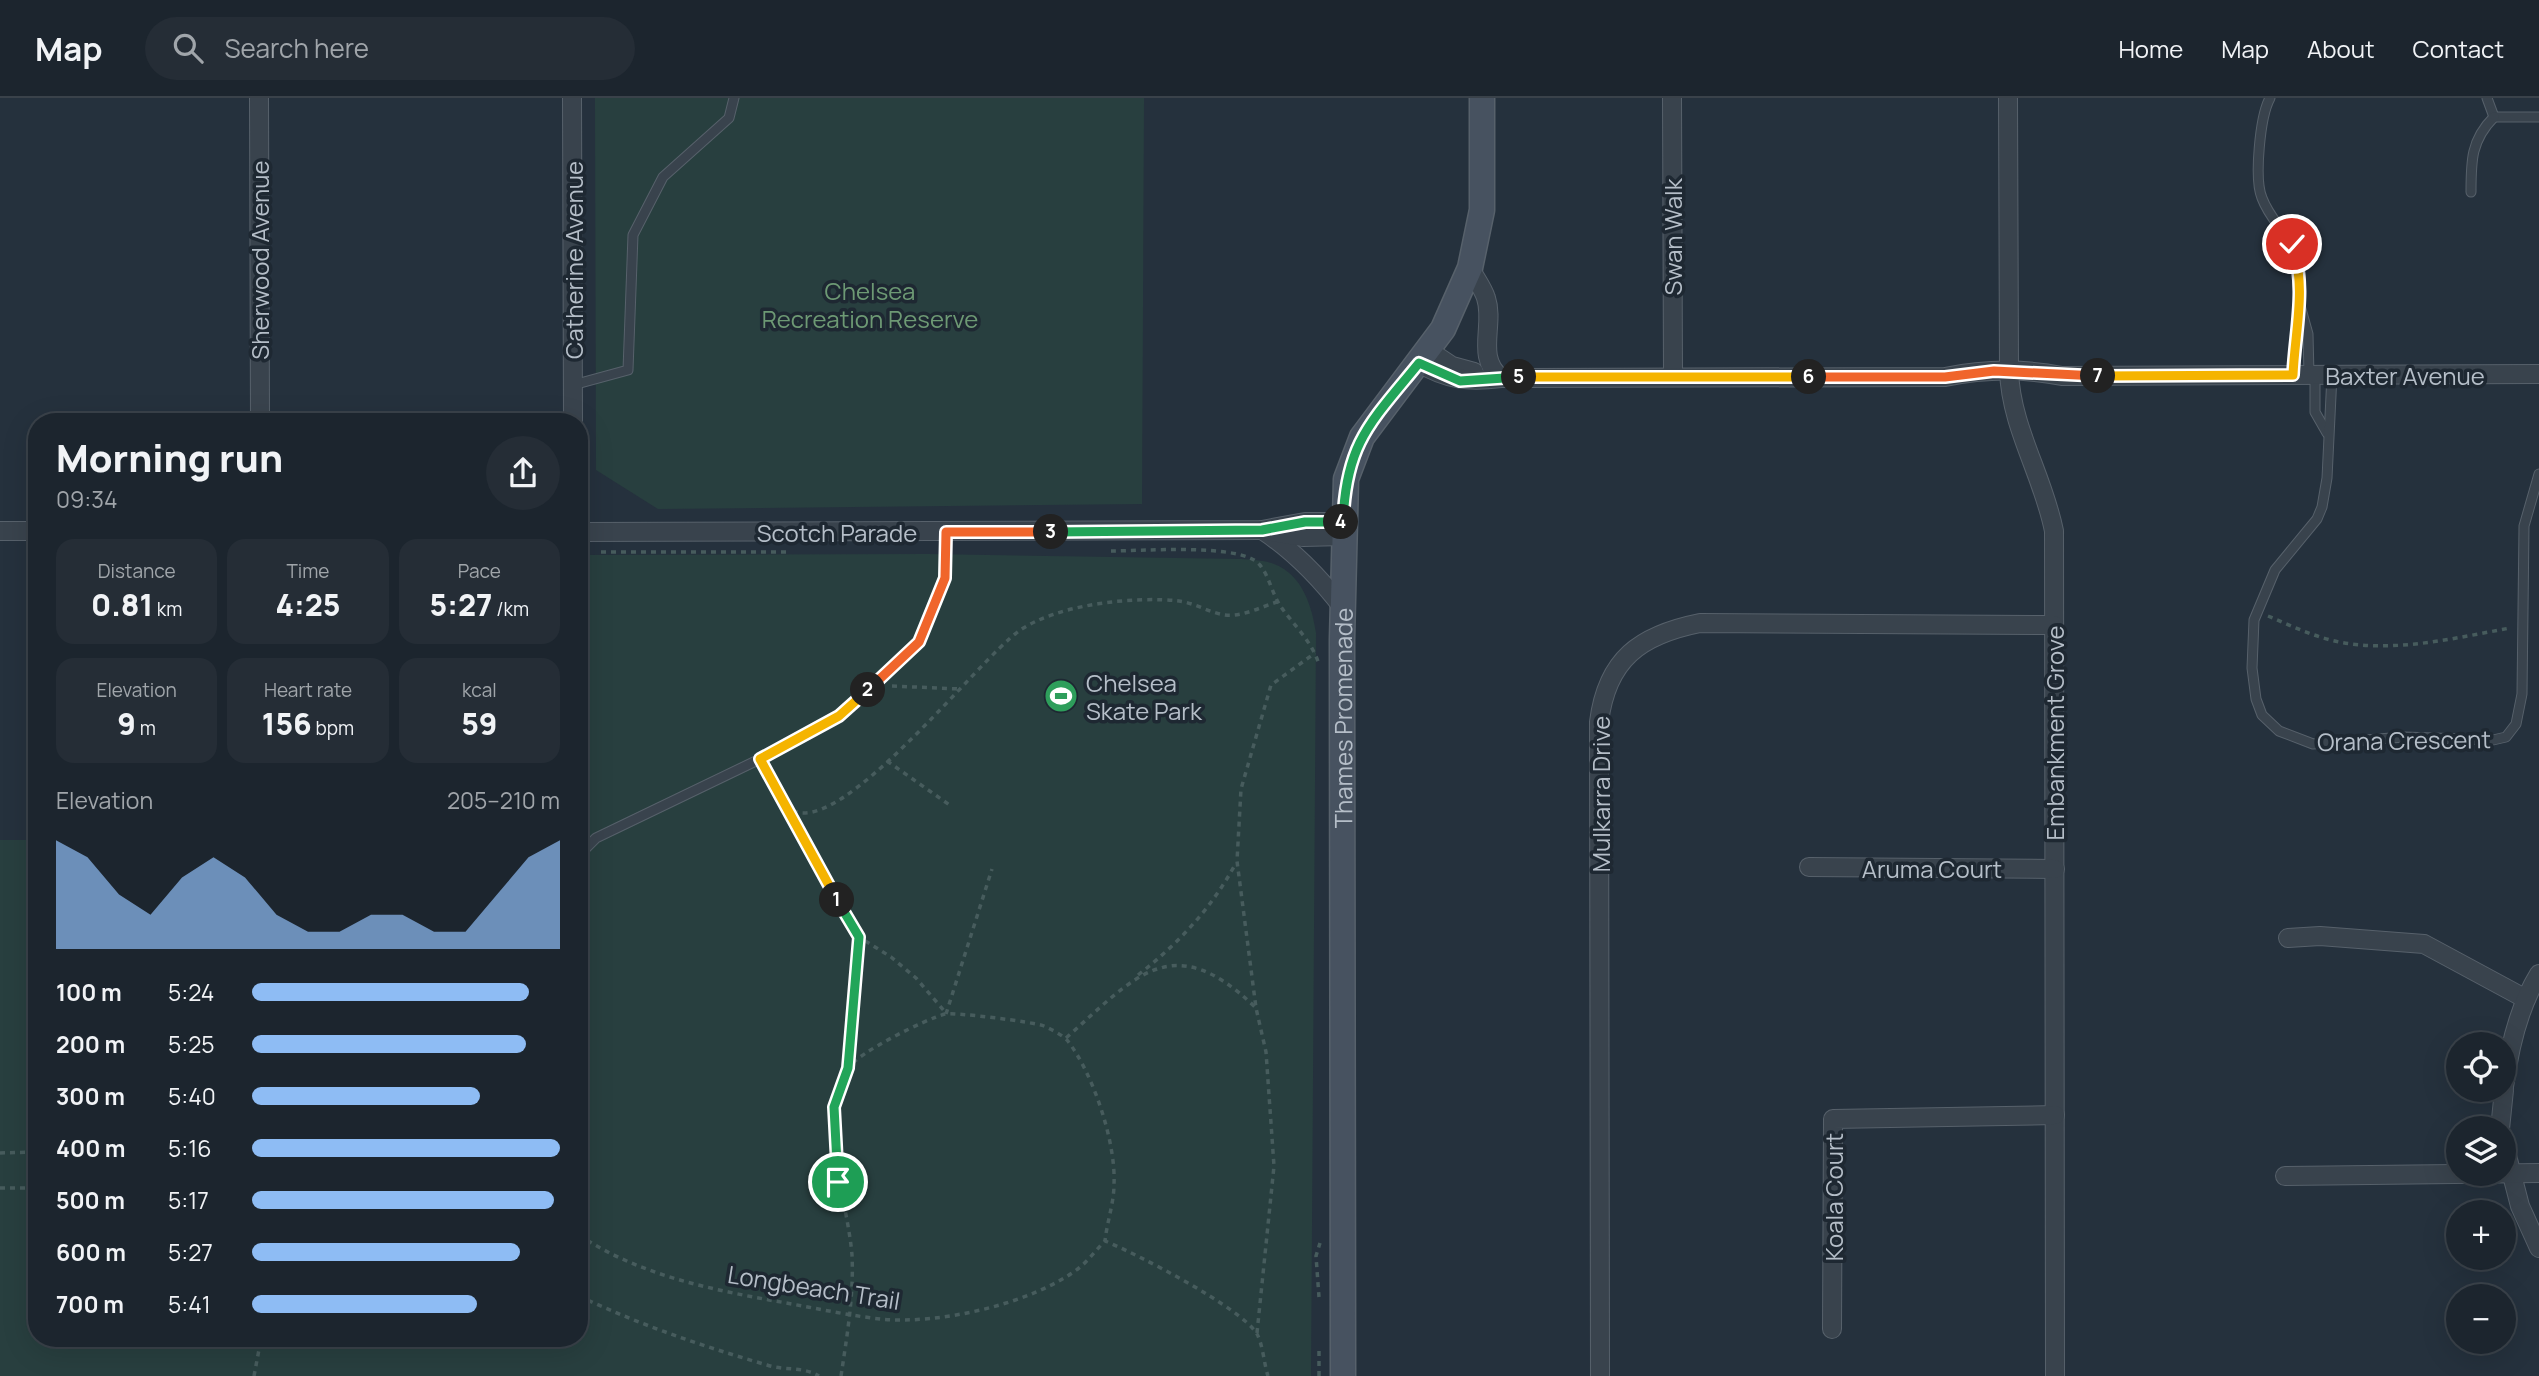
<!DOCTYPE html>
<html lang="en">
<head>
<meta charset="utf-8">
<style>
	body { margin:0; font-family:Manrope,sans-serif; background:#252d36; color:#f1f3f6; height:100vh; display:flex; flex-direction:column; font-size:26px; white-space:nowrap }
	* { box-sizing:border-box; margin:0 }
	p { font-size:23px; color:#a0a5aa }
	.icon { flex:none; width:38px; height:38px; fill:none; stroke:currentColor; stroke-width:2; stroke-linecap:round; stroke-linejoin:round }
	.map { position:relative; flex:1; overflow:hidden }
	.details { position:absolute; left:28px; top:315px; width:560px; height:934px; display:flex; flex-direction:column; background:#1c252e; border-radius:28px; box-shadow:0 7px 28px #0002,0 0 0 2px #3a424a }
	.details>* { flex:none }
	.fabs { position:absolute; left:2446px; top:934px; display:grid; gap:14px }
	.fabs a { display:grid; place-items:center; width:70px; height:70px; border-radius:50%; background:#1c252e; box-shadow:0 7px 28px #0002,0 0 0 2px #3a424a; font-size:35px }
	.pin { position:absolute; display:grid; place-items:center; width:60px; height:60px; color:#fff; margin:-30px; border:4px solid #fff; border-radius:50%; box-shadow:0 2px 7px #0007 }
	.km { position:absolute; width:35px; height:35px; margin:-18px; border-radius:50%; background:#222; color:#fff; font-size:19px; line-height:35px; text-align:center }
	.round { display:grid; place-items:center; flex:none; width:74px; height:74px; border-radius:37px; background:#252d36 }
	.summary { display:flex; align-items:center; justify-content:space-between; height:119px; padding:0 28px }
	h1 { font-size:38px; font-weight:800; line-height:52px }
	.stats { display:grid; grid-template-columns:repeat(3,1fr); gap:10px; height:119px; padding:7px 28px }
	.stats div { display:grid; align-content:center; border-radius:18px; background:#252d36; text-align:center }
	.stats b { font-size:30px; font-weight:800 }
	.stats small { font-size:19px; font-weight:400 }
	.stats p { font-size:19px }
	.chart { height:196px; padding:14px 28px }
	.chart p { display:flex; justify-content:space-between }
	.chart svg { width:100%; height:126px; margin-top:7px; fill:#8ebcf4; opacity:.7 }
	ul { padding:0 28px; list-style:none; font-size:23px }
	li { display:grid; grid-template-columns:112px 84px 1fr; align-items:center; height:52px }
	li i { height:18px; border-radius:9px; background:#8ebcf4 }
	header { display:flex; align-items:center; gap:42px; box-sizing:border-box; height:98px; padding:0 35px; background:#1c252e; border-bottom:2px solid #3a424a }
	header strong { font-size:33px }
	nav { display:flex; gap:38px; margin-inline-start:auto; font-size:24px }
	.search { width:490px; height:63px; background:#252d36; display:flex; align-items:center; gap:18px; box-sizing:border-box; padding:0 24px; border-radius:38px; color:#a0a5aa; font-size:26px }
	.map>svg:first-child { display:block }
</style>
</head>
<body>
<header>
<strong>Map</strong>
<div class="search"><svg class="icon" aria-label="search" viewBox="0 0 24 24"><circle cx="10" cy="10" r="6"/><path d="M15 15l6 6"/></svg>Search here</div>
<nav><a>Home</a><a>Map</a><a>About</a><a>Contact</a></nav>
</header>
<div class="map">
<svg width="2539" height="1278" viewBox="0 0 2539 1278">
	<rect width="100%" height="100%" fill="#25313d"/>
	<!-- green -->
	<g fill="#283f3f">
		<polygon points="595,0 1144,0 1142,406 658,411 596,372"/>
		<path d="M 928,456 L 1241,461 C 1251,462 1265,462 1274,466 C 1303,477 1312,509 1316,535 L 1311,1278 L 0,1278 L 0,742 L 37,742 L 37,1241 L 579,1241 L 579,457 Z"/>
	</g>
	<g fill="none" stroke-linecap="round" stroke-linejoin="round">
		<defs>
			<g id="service">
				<path d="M 2270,0 C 2260,18 2254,81 2262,100 C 2272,127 2294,138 2299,170 C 2305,206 2294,242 2293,277"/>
				<polyline points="2487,0 2494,19"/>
				<polyline points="2494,19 2539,19"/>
				<path d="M 2471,94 C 2471,63 2471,42 2494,19"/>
				<polyline points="2301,211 2308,236 2309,277"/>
				<polyline points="2315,277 2315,314 2327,335"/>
				<polyline points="2332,277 2327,380 2322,409 2317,421 2275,472 2254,522 2252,570 2256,601 2262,617 2279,633 2313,646 2404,639 2493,642 2506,639 2516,626 2522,596 2524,428 2539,376"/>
				<polyline points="573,287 628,272 633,137 663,79 729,20 734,0"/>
				<polyline points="579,757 596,740 760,661 839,618 919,544 945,480 946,434"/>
				<polyline points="579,770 579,786"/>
			</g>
			<g id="minor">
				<polyline points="259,0 260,324"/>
				<polyline points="572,0 573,324"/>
				<polyline points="1672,0 1673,278"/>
				<path d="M 2008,0 L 2009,273 C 2011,330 2043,377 2054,433 L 2055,1278"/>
				<path d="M 1470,170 C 1475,180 1483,190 1486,200 C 1495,227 1475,259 1501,280"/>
				<polyline points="1428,252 1452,268 1474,274"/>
				<path d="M 1419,265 C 1447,282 1469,284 1501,280 L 1945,279 C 1984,271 2022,270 2062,278 L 2539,276"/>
				<path d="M 1262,432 C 1294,453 1320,480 1343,510"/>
				<polyline points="0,433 37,433"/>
				<polyline points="579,434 1262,432 1305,424 1343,424"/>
				<polyline points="1272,434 1303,439 1343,438"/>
				<polyline points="1809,769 2055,771"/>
				<polyline points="2288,840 2320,838 2424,846 2526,901"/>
				<path d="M 2504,989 C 2509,951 2518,910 2539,876"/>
				<polyline points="2500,1031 2504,992"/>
				<polyline points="2504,1046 2520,1108 2539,1150"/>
				<polyline points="2285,1078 2539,1075"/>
				<polyline points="1832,1231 1833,1021 2055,1017"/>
				<path d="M 1600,1278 L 1599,624 C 1607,561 1640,537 1700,525 L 2054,527"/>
			</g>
			<g id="secondary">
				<path id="s1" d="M 1343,1278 L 1342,542 L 1346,381 L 1362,339 L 1443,231 L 1470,170 L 1482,112 L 1482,0"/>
			</g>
		</defs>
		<!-- service casing -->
		<use href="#service" stroke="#57616b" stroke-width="11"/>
		<!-- minor casing -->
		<use href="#minor" stroke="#57616b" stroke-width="20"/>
		<!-- secondary casing -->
		<use href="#secondary" stroke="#57616b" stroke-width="27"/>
		<!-- path -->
		<g stroke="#475c5d" stroke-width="3.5" stroke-dasharray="5 5" stroke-linecap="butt">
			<path d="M 1111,453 C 1140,453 1241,445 1259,466 C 1269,477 1272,496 1281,509 C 1293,526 1314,546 1319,567"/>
			<polyline points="601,454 789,454"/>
			<path d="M 2268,518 C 2291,528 2315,539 2339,544 C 2395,555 2455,540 2510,530"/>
			<polyline points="892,588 960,591"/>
			<polyline points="887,663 951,708"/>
			<path d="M 765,672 C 771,685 779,704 792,712 C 841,740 978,562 1019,533 C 1057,506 1135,498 1179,503 C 1195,505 1210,515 1225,517 C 1242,519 1261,509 1277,504"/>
			<polyline points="784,706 859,839 891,859 916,880 946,915"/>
			<path d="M 1138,877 C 1179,845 1211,811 1236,765"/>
			<polyline points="946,916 992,771"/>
			<path d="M 1066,940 C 1135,879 1172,829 1255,909"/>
			<polyline points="848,969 859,839"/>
			<polyline points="0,1055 37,1054"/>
			<polyline points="0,1090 37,1090"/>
			<path d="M 579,1137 C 637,1176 708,1191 775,1203 C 810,1209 845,1217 880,1221 C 938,1227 1032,1206 1079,1170 C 1088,1163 1096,1152 1105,1143 C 1135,1155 1242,1210 1257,1236 C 1263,1247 1264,1266 1268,1278"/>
			<path d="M 579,1198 C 640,1227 702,1248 767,1267 C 785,1273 802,1268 819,1278"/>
			<polyline points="1319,1199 1316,1158 1320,1145"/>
			<polyline points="1257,1235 1274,1068 1266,954 1256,910 1237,763 1241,691 1271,587 1315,555"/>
			<polyline points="254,1278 261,1241"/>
			<path d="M 841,1278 C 847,1238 854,1197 852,1157 C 848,1105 816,1017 848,970 C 859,954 926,921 945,916 C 954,914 1034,924 1044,928 C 1051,931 1062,937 1067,942 C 1093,975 1116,1044 1114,1086 C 1114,1105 1107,1124 1105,1143"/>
			<polyline points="1319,1278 1319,1249"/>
		</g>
		<!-- service -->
		<use href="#service" stroke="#39434d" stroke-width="9"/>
		<!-- minor -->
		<use href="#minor" stroke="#39434d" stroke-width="18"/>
		<!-- secondary -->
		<use href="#secondary" stroke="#475260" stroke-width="24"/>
	</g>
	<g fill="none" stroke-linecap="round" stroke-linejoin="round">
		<defs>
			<polyline id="split-1" points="837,802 859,839 848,970 834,1009 838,1084"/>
			<polyline id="split-2" points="837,802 760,661 839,618 868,592"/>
			<polyline id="split-3" points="868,592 919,544 945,480 946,434 1051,434"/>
			<polyline id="split-4" points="1051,434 1262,432 1305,424 1341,424"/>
			<path id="split-5" d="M 1341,424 L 1343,424 C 1346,344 1371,324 1419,265 L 1460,283 L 1519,279"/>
			<polyline id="split-6" points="1519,279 1809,279"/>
			<polyline id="split-7" points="1809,279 1945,279 1994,273 2098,278"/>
			<path id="split-8" d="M 2098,278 L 2293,277 C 2295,232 2307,190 2292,146"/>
		</defs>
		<!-- split-1 casing -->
		<use href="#split-1" stroke="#fff" stroke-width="14"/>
		<!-- split-2 casing -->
		<use href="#split-2" stroke="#fff" stroke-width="14"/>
		<!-- split-3 casing -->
		<use href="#split-3" stroke="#fff" stroke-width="14"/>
		<!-- split-4 casing -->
		<use href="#split-4" stroke="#fff" stroke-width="14"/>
		<!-- split-5 casing -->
		<use href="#split-5" stroke="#fff" stroke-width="14"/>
		<!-- split-6 casing -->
		<use href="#split-6" stroke="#fff" stroke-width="14"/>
		<!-- split-7 casing -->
		<use href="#split-7" stroke="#fff" stroke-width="14"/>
		<!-- split-8 casing -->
		<use href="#split-8" stroke="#fff" stroke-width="14"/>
		<!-- split-1 -->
		<use href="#split-1" stroke="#22a559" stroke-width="9"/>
		<!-- split-2 -->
		<use href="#split-2" stroke="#f5b400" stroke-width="9"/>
		<!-- split-3 -->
		<use href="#split-3" stroke="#f0652b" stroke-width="9"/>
		<!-- split-4 -->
		<use href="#split-4" stroke="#22a559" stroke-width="9"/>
		<!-- split-5 -->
		<use href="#split-5" stroke="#22a559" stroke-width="9"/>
		<!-- split-6 -->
		<use href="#split-6" stroke="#f5b400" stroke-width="9"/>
		<!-- split-7 -->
		<use href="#split-7" stroke="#f0652b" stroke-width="9"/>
		<!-- split-8 -->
		<use href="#split-8" stroke="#f5b400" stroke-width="9"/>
	</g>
	<!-- icons -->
	<defs>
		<symbol id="stadium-disc" viewBox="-11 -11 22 22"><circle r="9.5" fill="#2e9e5b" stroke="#1e2832"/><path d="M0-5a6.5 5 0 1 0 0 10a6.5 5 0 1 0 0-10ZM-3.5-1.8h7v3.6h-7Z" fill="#fff"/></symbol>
	</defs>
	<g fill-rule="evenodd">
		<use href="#stadium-disc" x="1042" y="579" width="38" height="38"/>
	</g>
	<g text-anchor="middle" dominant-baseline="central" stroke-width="7" stroke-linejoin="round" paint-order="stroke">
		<!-- street labels -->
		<g font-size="24" fill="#b5bec8" stroke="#1e2832">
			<text transform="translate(1672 139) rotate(-90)">Swan Walk</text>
			<text transform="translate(259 162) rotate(-90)">Sherwood Avenue</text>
			<text transform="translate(573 162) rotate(-90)">Catherine Avenue</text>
			<text x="2405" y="277">Baxter Avenue</text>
			<text x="837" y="434">Scotch Parade</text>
			<text stroke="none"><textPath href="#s1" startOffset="658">Thames Promenade</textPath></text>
			<text transform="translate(2054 635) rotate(-90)">Embankment Grove</text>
			<text transform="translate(2404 642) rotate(-1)">Orana Crescent</text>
			<text transform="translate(1600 696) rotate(-90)">Mulkarra Drive</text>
			<text x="1932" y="770">Aruma Court</text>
			<text transform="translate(1833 1099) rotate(-90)">Koala Court</text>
			<text transform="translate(814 1189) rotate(9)">Longbeach Trail</text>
		</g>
		<!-- park labels -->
		<g font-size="24" fill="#6d9974" stroke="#1e2832">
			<text x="870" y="192">Chelsea<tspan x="870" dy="28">Recreation Reserve</tspan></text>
		</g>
		<!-- poi labels -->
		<g font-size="24" fill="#b5bec8" stroke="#1e2832" text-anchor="start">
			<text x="1086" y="584">Chelsea<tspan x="1086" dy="28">Skate Park</tspan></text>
		</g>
	</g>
</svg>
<div class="fabs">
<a><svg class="icon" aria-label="locate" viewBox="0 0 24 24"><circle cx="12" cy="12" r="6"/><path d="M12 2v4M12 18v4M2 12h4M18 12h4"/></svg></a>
<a><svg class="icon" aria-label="layers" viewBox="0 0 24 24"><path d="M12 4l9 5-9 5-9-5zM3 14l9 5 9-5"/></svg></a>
<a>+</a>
<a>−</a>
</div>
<div class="pin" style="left:838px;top:1084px;background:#1e9e55"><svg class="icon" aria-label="arrive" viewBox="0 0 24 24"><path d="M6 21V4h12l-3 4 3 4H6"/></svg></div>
<div class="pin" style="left:2292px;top:146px;background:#d93025"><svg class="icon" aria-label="check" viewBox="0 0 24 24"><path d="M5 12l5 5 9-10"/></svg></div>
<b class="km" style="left:837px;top:802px">1</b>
<b class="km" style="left:868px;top:592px">2</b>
<b class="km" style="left:1051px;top:434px">3</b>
<b class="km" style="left:1341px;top:424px">4</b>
<b class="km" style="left:1519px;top:279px">5</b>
<b class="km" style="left:1809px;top:279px">6</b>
<b class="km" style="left:2098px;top:278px">7</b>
<section class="details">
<div class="summary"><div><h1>Morning run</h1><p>09:34</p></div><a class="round"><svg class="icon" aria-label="share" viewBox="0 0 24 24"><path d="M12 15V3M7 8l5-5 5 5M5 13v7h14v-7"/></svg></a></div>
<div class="stats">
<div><p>Distance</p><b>0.81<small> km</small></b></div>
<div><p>Time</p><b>4:25</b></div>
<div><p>Pace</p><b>5:27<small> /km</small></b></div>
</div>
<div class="stats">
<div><p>Elevation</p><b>9<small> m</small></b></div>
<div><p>Heart rate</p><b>156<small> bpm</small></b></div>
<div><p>kcal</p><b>59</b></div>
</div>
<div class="chart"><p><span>Elevation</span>205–210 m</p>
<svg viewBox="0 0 160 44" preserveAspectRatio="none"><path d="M0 44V6L10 12L20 25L30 32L40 19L50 12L60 19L70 32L80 38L90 38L100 32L110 32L120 38L130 38L140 25L150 12L160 6V44z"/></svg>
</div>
<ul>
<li><b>100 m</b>5:24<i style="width:90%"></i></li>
<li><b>200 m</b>5:25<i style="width:89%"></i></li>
<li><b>300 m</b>5:40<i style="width:74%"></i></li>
<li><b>400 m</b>5:16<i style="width:100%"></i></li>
<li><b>500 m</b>5:17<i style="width:98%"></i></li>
<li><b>600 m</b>5:27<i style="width:87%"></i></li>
<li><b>700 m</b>5:41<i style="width:73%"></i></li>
</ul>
</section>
</div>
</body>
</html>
